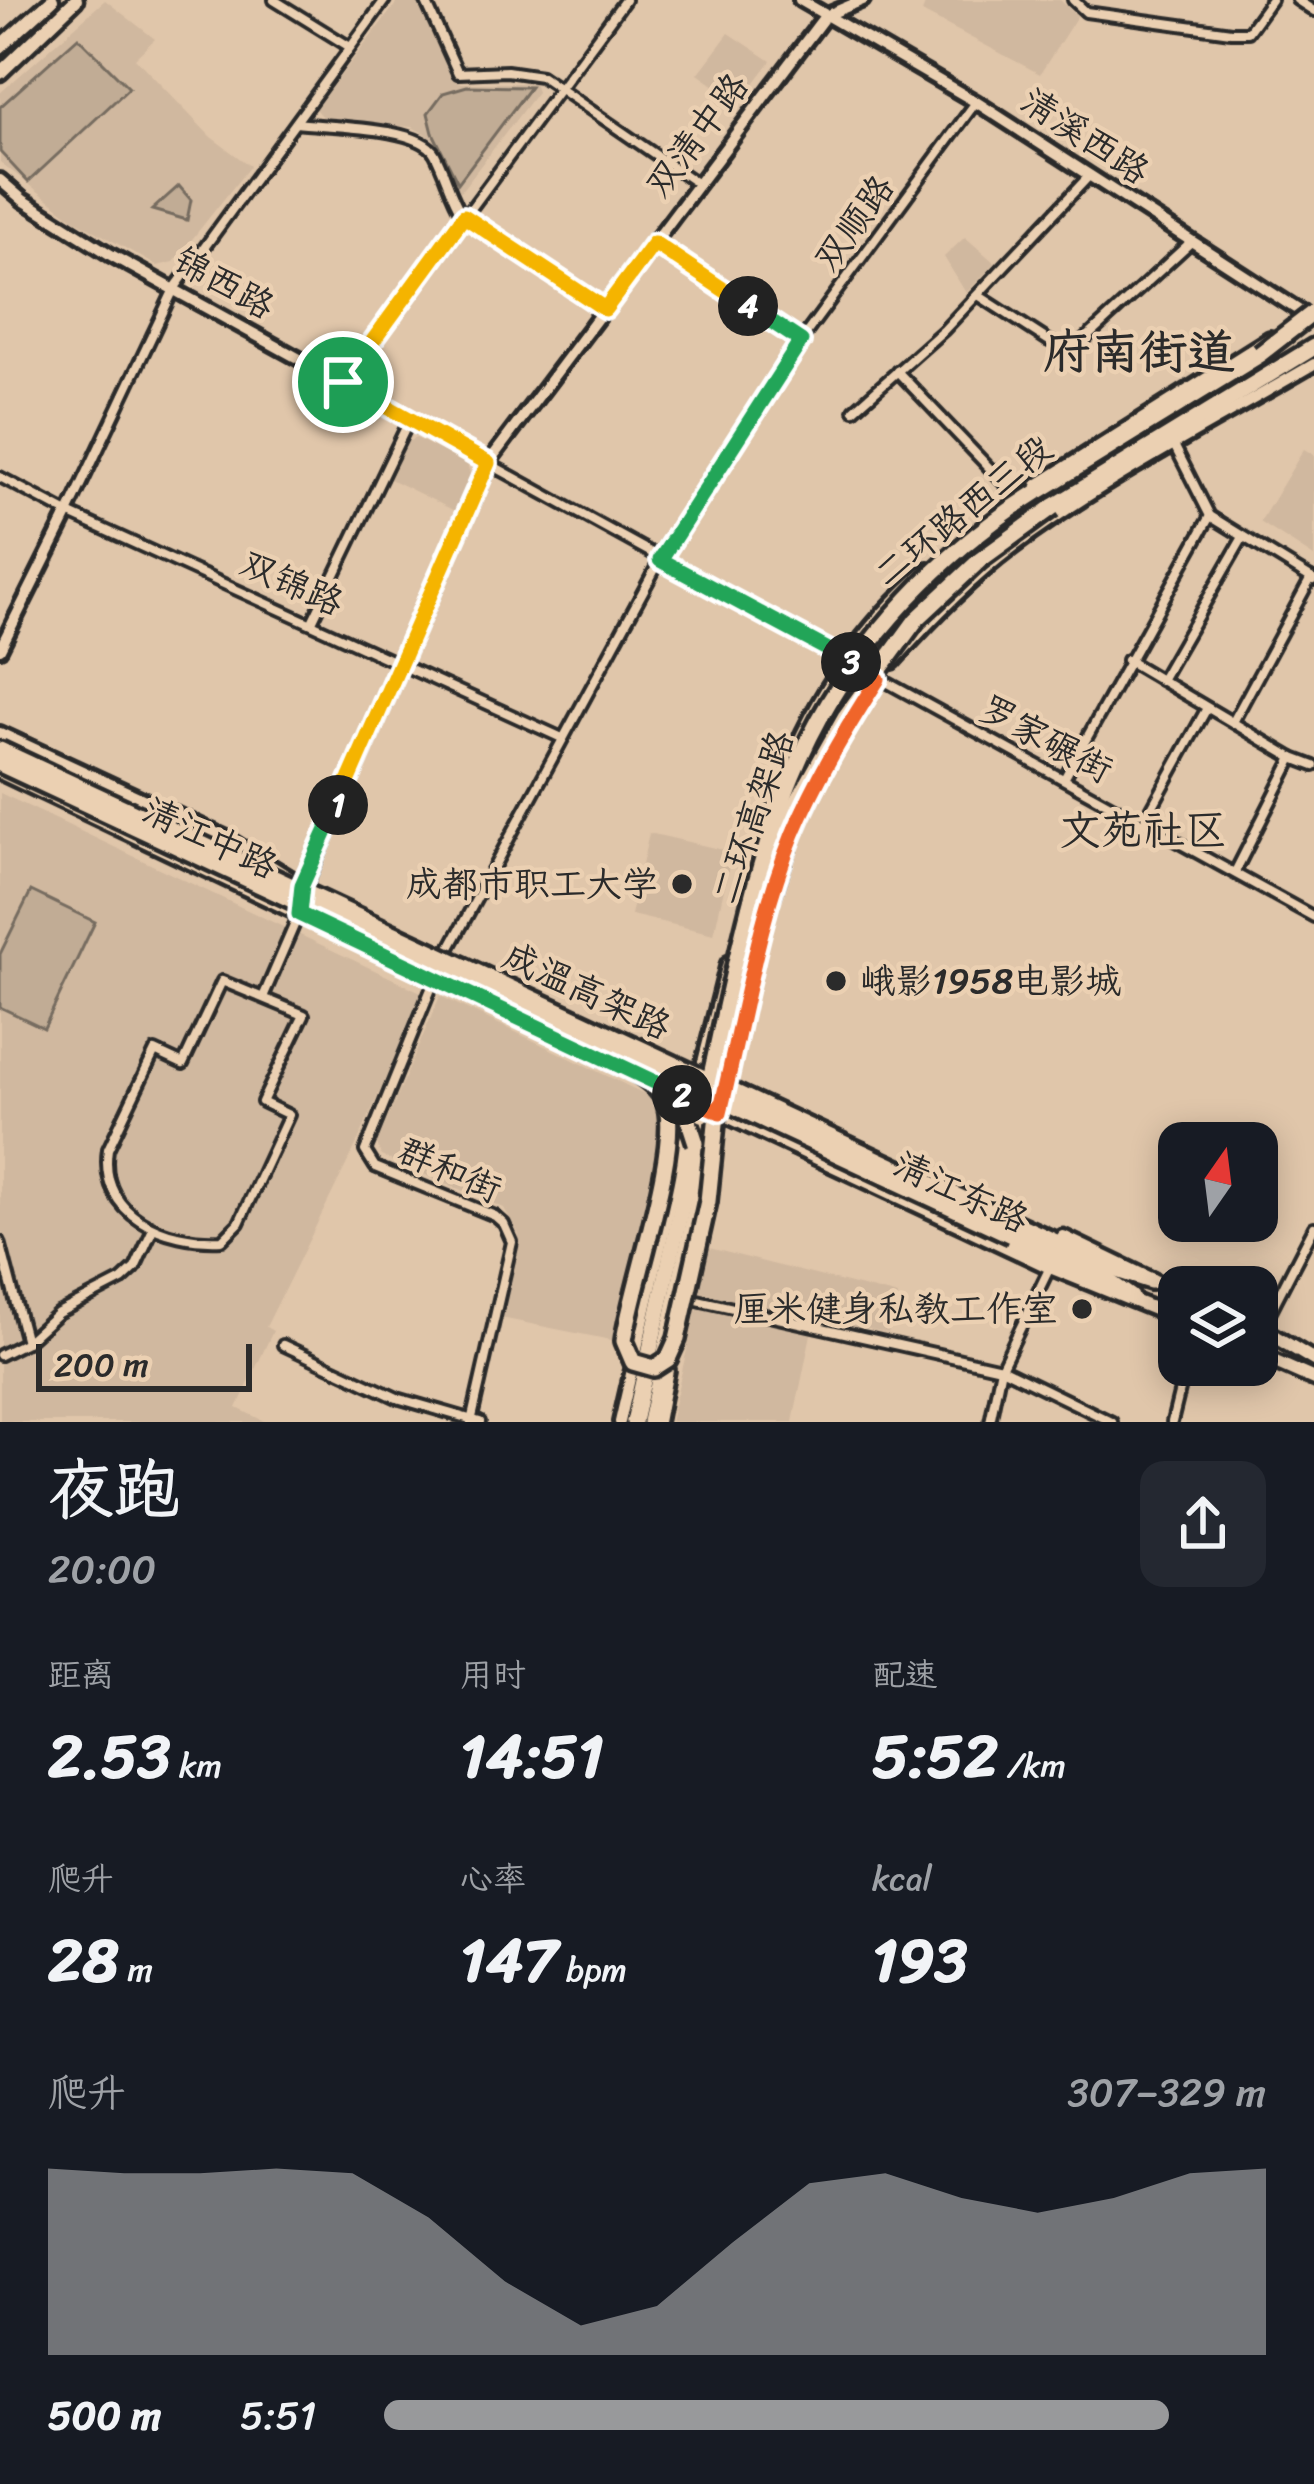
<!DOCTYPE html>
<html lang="zh">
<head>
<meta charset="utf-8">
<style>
	body { margin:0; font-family:Sriracha,"LXGW WenKai TC",sans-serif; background:#242831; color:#f1f3f6; height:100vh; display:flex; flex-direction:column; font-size:45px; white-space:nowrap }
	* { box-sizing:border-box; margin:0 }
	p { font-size:39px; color:#9ea1a6 }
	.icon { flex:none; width:66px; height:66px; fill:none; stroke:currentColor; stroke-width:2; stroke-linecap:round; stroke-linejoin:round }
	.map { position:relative; height:1422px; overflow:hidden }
	.details { display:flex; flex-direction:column; background:#171b24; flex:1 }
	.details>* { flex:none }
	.needle { width:78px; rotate:14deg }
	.buttons { position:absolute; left:1158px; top:1122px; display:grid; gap:24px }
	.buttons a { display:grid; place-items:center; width:120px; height:120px; border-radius:24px; background:#171b24; box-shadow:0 6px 30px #0003; font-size:60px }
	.scale { position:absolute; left:36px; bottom:30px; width:216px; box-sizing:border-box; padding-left:12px; border:6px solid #2b2b2b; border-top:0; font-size:33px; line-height:42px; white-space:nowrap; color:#2b2b2b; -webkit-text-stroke:9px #ebd0b2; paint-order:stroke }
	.pin { position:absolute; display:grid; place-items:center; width:102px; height:102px; color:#fff; margin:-51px; border:6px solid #fff; border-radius:50%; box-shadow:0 3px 12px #0007 }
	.km { position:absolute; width:60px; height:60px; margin:-30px; border-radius:50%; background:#222; color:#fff; font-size:33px; line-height:60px; text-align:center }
	.round { display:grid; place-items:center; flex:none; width:126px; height:126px; border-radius:24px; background:#242831 }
	.head { display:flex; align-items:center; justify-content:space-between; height:204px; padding:0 48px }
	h1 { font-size:66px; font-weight:700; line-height:90px }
	.stats { display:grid; grid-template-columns:repeat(3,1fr); gap:18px; height:204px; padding:12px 48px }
	.stats div { display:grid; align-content:center }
	.stats b { font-size:60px; font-weight:700 }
	.stats small { font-size:33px; font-weight:400 }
	.stats p { font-size:33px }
	.chart { height:336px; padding:24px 48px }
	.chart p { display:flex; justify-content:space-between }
	.chart svg { width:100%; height:216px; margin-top:12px; fill:#98999b; opacity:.7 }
	ul { padding:0 48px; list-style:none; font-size:39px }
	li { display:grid; grid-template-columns:192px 144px 1fr; align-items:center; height:90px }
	li i { height:30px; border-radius:15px; background:#98999b }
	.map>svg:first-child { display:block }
</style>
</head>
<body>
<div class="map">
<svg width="1314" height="1422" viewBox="0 0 1314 1422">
	<rect width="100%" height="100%" fill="#e0c6aa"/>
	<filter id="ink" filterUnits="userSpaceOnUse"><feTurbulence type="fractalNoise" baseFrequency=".00833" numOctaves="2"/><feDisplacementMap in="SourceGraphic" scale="24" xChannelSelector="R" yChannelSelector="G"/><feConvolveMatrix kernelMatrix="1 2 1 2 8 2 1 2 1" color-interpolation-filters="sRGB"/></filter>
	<g filter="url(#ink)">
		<!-- built -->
		<g fill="#d0b89f">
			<polygon points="105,0 155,39 135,58 211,137 250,166 174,262 157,266 74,219 0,162 0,93"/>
			<polygon points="399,0 417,0 451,77 461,83 534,83 537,92 461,191 453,189 427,135 412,127 325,120 315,109"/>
			<polygon points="927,0 1060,0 1077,16 1040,74 922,12"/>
			<polygon points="729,33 771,61 739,103 698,74"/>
			<polygon points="965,237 995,263 966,293 944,257"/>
			<polygon points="416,438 467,464 471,477 455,511 390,479 407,442"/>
			<polygon points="1304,449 1314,455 1314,557 1260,522"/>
			<polygon points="0,793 423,993 359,1139 266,1327 273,1331 237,1408 266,1422 0,1422"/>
			<polygon points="649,833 732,852 714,934 631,915"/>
			<polygon points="440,996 653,1098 660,1114 658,1148 616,1341 501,1318 519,1235 504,1208 381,1156 377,1143"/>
			<polygon points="709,1248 898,1296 888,1333 698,1294"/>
			<polygon points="704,1304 812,1329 793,1422 670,1422 696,1311"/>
		</g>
		<!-- green -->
		<g fill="#c1ac95" stroke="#766c60" stroke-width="3">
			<polygon points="78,37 129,88 28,182 0,152 0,107"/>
			<polygon points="467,86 530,87 458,183 433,133 428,113 443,93"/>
			<polygon points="179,186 191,200 187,220 152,210"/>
			<polygon points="31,891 95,922 44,1028 0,1007 0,954"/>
		</g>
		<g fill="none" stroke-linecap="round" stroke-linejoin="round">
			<defs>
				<g id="street">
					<polyline points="274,0 350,47"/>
					<polyline points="425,0 458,73 507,71 541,76 698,184"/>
					<polyline points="1073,0 1086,12 1231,32 1248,32 1271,0"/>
					<polyline points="1297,0 1314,11"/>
					<path d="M 296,123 C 328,127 420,126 435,154 C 446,175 450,196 463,216 L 605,309"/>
					<polyline points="654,243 801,341"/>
					<polyline points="978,295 1049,341 1072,351 1192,241"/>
					<polyline points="897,371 1017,497"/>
					<polyline points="343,382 625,0"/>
					<polyline points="854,410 944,330 1090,175"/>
					<polyline points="1174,445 1210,516 1314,580"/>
					<polyline points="488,463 1314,917"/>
					<polyline points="0,477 68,513 562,738"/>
					<polyline points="68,513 174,289 385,0"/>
					<polyline points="312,622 410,419"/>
					<polyline points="1127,660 1293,758 1314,766"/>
					<polyline points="1161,680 1243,537"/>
					<polyline points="1233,722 1311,578"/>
					<polyline points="1064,779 1210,516"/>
					<polyline points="1144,822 1207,708"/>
					<polyline points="1235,872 1293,758"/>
					<polyline points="446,955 660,560 802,339 976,102"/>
					<polyline points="435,979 365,1151 375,1167 495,1216 504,1224 512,1242 471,1422"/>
					<path d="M 222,981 L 304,1015 L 262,1102 L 289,1115 L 239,1223 L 222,1240 C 166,1243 98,1216 108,1149 L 155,1051 L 183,1064 Z"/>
					<polyline points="264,995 299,914"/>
					<polyline points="0,1242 26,1342"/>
					<polyline points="684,1297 1001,1368 1112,1422"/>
					<polyline points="1262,1328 1314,1227"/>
					<polyline points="283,1345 397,1398 480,1422"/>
					<polyline points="0,1355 26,1342 58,1313 122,1280 135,1268 153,1229"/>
					<polyline points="990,1422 1001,1368 1050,1267"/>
					<polyline points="1172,1422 1186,1365"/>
				</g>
				<g id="secondary">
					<polyline points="800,0 976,102 1306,315"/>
					<polyline points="0,180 23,200 111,255 488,463"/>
					<polyline points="1012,501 1270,338"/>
					<polyline points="0,649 68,513"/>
					<path d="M 893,662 C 929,621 969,580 1013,547 C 1104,479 1215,422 1314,364"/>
					<polyline points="0,733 225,837 294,880"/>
					<path d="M 765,829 C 796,728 847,638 928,569"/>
					<polyline points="301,892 488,463 825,16 863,0"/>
					<polyline points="773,895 792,837 821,773"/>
					<polyline points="699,1078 728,963"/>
					<polyline points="620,1422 688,1126"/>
					<polyline points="658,1422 668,1370"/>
				</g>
				<g id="primary">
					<polyline points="0,47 52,0"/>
					<polyline points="0,73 76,0"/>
					<polyline points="0,772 634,1072"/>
					<polyline points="674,1091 1050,1267 1179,1319"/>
					<polyline points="1063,1237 1179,1293"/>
					<polyline points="1257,1326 1314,1360"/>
					<polyline points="1257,1354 1314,1379"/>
				</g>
				<g id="highway">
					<polyline points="1037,492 1269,349"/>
					<polyline points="1053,507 1314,347"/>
					<polyline points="1017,1224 1117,1270 1151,1281"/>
					<polyline points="1011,1235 1108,1281 1131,1297"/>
					<polyline points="634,1422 702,1114"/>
					<polyline points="650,1422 706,1161"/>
				</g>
			</defs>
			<!-- street casing -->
			<use href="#street" stroke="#2b2b2b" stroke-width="16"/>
			<!-- secondary casing -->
			<use href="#secondary" stroke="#2b2b2b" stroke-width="20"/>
			<!-- primary casing -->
			<use href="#primary" stroke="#2b2b2b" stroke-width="21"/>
			<!-- highway casing -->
			<use href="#highway" stroke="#2b2b2b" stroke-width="24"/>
			<!-- street -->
			<use href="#street" stroke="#ebd0b2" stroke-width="8"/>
			<!-- secondary -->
			<use href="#secondary" stroke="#ebd0b2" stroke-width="10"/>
			<!-- primary -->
			<use href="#primary" stroke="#ebd0b2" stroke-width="12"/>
			<!-- highway -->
			<use href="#highway" stroke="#ebd0b2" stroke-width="15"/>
			<defs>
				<g id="highway-bridge">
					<polyline points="1260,354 1314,312"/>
					<polyline points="0,750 1017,1224"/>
					<polyline points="0,764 1011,1235"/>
					<path d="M 627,1066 C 643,1077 660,1086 666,1104 C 681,1148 631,1288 624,1341 L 633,1362 L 654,1368 L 668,1359 L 677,1339 L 708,1201 L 717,1114 L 748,971 L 776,854 L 795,806 L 845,717 L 916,620 L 980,560 L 1053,507"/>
					<polyline points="656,1080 683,1103 696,1143"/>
					<path d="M 702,1114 C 732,989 752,853 810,737 C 859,639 944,550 1037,492"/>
				</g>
			</defs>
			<!-- highway-bridge casing -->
			<use href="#highway-bridge" stroke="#2b2b2b" stroke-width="24" stroke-linecap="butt"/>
			<!-- highway-bridge -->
			<use href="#highway-bridge" stroke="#ebd0b2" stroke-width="15"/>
		</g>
	</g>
	<g fill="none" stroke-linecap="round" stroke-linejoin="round" filter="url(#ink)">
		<defs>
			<polyline id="split-1" points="338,805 488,463 343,382"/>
			<polyline id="split-2" points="338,805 302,885 299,914 682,1095"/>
			<path id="split-3" d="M 682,1095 L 720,1112 C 743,1019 757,922 793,834 C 816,779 846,729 878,679 L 851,662"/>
			<polyline id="split-4" points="748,306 801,341 660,560 851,662"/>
			<polyline id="split-5" points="343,382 464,216 605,309 654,243 748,306"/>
		</defs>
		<!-- split-1 casing -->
		<use href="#split-1" stroke="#fff" stroke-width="24"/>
		<!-- split-2 casing -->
		<use href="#split-2" stroke="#fff" stroke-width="24"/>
		<!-- split-3 casing -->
		<use href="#split-3" stroke="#fff" stroke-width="24"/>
		<!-- split-4 casing -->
		<use href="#split-4" stroke="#fff" stroke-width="24"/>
		<!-- split-5 casing -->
		<use href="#split-5" stroke="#fff" stroke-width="24"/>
		<!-- split-1 -->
		<use href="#split-1" stroke="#f5b400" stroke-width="15"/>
		<!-- split-2 -->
		<use href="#split-2" stroke="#22a559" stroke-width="15"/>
		<!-- split-3 -->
		<use href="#split-3" stroke="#f0652b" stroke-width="15"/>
		<!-- split-4 -->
		<use href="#split-4" stroke="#22a559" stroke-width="15"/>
		<!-- split-5 -->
		<use href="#split-5" stroke="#f5b400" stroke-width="15"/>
	</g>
	<!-- markers -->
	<g fill="#2b2b2b" stroke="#ebd0b2" stroke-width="4.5">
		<circle cx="682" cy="884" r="12"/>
		<circle cx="836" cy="981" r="12"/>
		<circle cx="1082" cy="1309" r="12"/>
	</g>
	<g text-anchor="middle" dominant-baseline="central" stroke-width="9" stroke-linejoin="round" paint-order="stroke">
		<!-- street labels -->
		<g font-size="36" fill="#2b2b2b" stroke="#ebd0b2">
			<text transform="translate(697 135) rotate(-53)">双清中路</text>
			<text transform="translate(1085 136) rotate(33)">清溪西路</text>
			<text transform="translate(854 223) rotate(-54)">双顺路</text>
			<text transform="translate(224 283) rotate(29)">锦西路</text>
			<text transform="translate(963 511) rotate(-39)">二环路西三段</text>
			<text transform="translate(292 583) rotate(24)">双锦路</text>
			<text transform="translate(1046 739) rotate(28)">罗家碾街</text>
			<text transform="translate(753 817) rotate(-71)">二环高架路</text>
			<text transform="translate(210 838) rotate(25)">清江中路</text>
			<text transform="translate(587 991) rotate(25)">成温高架路</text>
			<text transform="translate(450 1170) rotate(24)">群和街</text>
			<text transform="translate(961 1192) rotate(25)">清江东路</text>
		</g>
		<!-- poi labels -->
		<g font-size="36" fill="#2b2b2b" stroke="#ebd0b2" text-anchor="end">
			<text x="658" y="884">成都市职工大学</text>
			<text x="860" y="981" text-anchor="start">峨影1958电影城</text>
			<text x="1058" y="1309">厘米健身私教工作室</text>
		</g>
		<!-- quarter labels -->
		<g font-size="42" fill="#2b2b2b" stroke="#ebd0b2">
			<text x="1143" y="830">文苑社区</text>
		</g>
		<!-- district labels -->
		<g font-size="48" font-weight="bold" fill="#2b2b2b" stroke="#ebd0b2">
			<text x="1139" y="351">府南街道</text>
		</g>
	</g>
</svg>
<div class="buttons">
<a><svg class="needle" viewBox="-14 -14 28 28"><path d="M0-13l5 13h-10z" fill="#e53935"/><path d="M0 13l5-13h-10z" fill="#9ea1a6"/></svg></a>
<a><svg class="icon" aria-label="layers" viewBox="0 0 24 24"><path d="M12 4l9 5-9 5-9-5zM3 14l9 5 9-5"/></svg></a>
</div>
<div class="scale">200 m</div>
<div class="pin" style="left:343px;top:382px;background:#1e9e55"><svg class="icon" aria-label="arrive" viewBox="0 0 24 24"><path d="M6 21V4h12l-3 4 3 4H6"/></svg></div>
<b class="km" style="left:338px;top:805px">1</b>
<b class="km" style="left:682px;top:1095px">2</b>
<b class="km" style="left:851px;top:662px">3</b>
<b class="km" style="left:748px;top:306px">4</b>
</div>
<section class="details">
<div class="head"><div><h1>夜跑</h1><p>20:00</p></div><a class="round"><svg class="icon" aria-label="share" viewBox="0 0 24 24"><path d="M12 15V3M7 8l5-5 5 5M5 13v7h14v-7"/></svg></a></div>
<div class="stats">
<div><p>距离</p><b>2.53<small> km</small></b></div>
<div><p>用时</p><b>14:51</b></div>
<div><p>配速</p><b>5:52<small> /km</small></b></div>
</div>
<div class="stats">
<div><p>爬升</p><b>28<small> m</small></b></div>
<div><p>心率</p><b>147<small> bpm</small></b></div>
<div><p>kcal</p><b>193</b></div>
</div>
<div class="chart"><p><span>爬升</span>307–329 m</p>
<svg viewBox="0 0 160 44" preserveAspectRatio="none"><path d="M0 44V6L10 7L20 7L30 6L40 7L50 16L60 29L70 38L80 34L90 21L100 9L110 7L120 12L130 15L140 12L150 7L160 6V44z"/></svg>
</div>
<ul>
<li><b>500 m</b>5:51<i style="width:89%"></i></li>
</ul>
</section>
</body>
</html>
